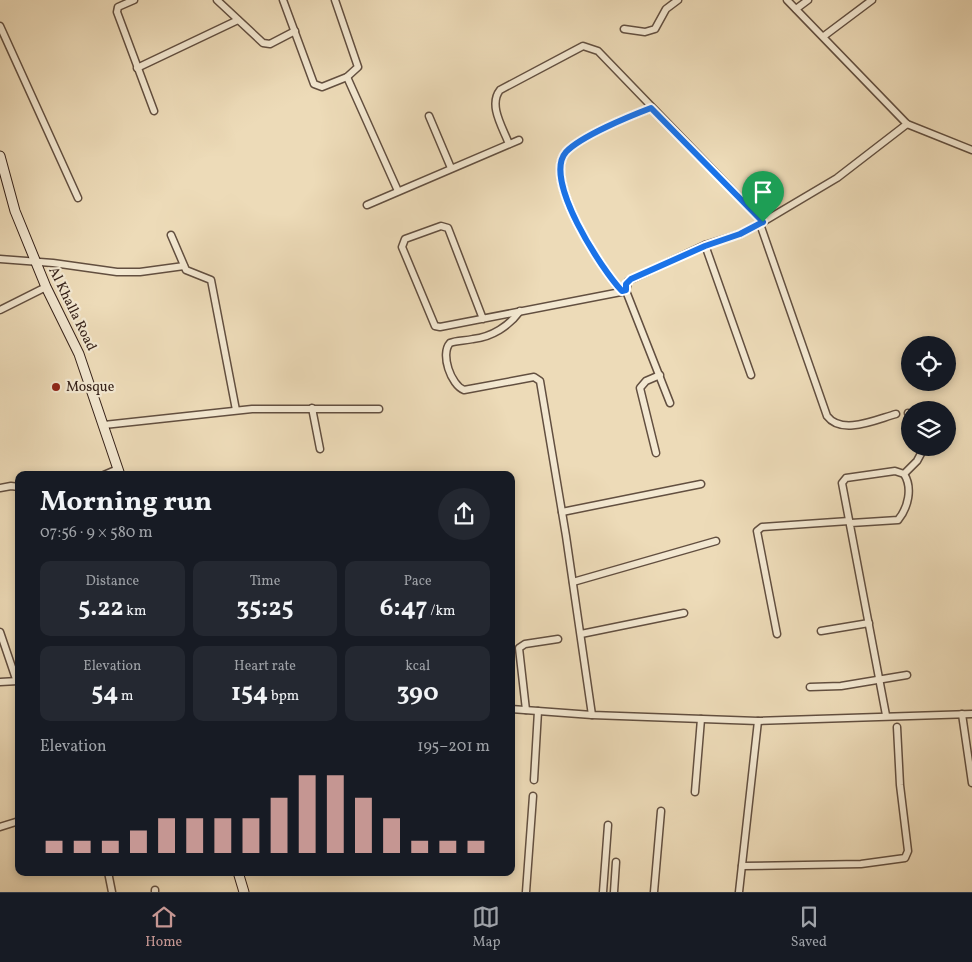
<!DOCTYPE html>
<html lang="en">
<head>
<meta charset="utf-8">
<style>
	body { margin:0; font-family:Vollkorn,serif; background:#242831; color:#f1f3f6; height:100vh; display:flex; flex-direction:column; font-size:19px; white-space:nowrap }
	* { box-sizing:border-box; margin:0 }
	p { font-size:16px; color:#9ea1a6 }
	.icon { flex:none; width:28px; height:28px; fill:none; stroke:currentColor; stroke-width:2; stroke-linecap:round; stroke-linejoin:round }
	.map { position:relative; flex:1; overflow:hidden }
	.side { position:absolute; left:15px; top:471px; width:500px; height:405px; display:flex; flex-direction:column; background:#171b24; border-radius:10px; box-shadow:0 2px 8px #0003 }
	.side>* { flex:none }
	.buttons { position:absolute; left:901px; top:336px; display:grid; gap:10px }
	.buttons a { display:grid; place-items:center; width:55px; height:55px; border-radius:50%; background:#171b24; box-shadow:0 2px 8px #0003; font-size:25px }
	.pin { position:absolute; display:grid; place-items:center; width:42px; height:42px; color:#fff; margin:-51px -21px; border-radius:50% 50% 50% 0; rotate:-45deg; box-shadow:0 0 5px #0007 }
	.pin .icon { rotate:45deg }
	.round { display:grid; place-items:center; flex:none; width:52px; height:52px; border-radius:26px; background:#242831 }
	.headline { display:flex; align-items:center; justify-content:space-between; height:85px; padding:0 25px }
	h1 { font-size:28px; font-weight:700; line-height:38px }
	.figures { display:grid; grid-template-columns:repeat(3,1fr); gap:8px; height:85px; padding:5px 25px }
	.figures div { display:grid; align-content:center; border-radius:10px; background:#242831; text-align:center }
	.figures b { font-size:25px; font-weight:700 }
	.figures small { font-size:14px; font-weight:400 }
	.figures p { font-size:14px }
	.chart { height:140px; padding:10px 25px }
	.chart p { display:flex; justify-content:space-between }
	.chart svg { width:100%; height:90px; margin-top:5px; stroke:#c59692; stroke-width:6 }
	.dock { display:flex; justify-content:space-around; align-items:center; height:70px; border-top:1px solid #363941; background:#171b24; font-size:14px; color:#9ea1a6 }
	.dock a { display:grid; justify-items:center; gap:2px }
	.dock .selected { color:#c59692 }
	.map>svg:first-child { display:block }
</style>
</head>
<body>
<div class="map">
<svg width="972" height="892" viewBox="0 0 972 892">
	<rect width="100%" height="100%" fill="#eddbb8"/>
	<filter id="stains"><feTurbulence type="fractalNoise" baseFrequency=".004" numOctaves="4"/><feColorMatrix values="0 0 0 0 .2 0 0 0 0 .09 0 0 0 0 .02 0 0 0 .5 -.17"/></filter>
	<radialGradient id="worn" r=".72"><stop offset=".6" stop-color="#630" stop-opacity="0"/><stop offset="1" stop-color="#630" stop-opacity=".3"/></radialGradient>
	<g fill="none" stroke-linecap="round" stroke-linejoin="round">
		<defs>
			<g id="street">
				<polyline points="134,0 118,7 117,12 154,111"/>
				<polyline points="217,0 263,43 270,44 295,31"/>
				<polyline points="283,0 314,84 322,87 347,77 358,67 335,0"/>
				<polyline points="787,0 907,124 972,150"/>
				<polyline points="796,9 808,0"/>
				<polyline points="0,26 78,198"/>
				<polyline points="624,29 645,32 655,29 666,9 678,0"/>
				<polyline points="824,36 872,0"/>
				<polyline points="137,68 238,20"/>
				<polyline points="347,77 398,191"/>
				<polyline points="429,116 451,168"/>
				<path d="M 509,144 C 503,128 488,105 500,90 L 583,46 L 598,51 L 763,222"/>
				<polyline points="367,205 519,140"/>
				<path d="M 760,224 L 827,416 C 842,436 877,419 896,414"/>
				<polyline points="171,235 186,270 211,280 236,410"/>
				<polyline points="705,245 751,375"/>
				<polyline points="0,259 53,263 117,272 140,272 184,266"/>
				<path d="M 622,291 C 602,270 542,179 566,152 C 581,136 630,116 651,108"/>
				<polyline points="0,310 46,287"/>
				<path d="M 520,311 C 509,326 492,337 473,339 C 465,341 457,340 450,343 C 440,354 451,385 464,390 L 534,377 L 540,381 L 566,536 L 592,715"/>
				<polyline points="483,319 448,228 441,226 405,239 402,247 435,326 440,327 626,291"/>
				<polyline points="670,403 626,291 628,281 705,245 740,234 763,222 837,178 907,124"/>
				<polyline points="312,408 320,449"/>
				<polyline points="908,413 910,414"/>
				<polyline points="104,425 252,409 379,409"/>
				<polyline points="656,453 640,388 646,381 660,375"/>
				<polyline points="904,474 917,461 924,448"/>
				<polyline points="104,475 118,469"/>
				<polyline points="0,488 11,486 19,487"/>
				<polyline points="562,512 701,484"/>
				<path d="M 851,523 L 898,520 C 908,508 913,488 904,474 L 895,471 L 846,478 L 842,483 L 886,715"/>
				<polyline points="573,582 716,541"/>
				<polyline points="821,631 869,623"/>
				<polyline points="0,632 16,679"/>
				<polyline points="581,634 684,613"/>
				<polyline points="777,634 757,531 762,527 849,521"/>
				<polyline points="0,682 18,681"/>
				<polyline points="810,687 841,686 907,675"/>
				<polyline points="511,709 592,715 758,721 972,714"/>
				<polyline points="526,710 519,648 525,644 558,639"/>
				<polyline points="962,714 972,783"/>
				<polyline points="534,780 538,711"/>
				<polyline points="695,792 701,719"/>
				<polyline points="0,827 19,821"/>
				<polyline points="742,866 861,864 905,858 908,851 900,785 897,727"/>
				<polyline points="108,872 112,892"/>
				<polyline points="155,890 155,892"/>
				<polyline points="526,892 533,796"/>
				<polyline points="603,892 608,825"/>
				<polyline points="614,892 616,862"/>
				<polyline points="654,892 661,811"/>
				<polyline points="739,892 758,721"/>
			</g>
			<g id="secondary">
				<polyline points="0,156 15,211 46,287 79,354 120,475"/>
				<polyline points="238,872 244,892"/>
			</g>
		</defs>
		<!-- street casing -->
		<use href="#street" stroke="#624f40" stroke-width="9"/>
		<!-- secondary casing -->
		<use href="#secondary" stroke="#342018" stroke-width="11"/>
		<!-- street -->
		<use href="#street" stroke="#f3e8d1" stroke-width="6"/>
		<!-- secondary -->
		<use href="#secondary" stroke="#f3e8d1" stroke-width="9"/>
	</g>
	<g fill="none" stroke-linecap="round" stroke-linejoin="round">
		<defs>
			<path id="route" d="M 651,108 L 763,222 L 740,234 L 705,246 L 631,279 L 626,284 L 626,290 L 622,291 C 602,270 542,179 566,152 C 581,136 630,116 651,108 Z"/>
		</defs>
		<!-- route casing -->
		<use href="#route" stroke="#fff" stroke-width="10"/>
		<!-- route -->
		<use href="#route" stroke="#1a73e8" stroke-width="6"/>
	</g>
	<!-- markers -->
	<circle fill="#8f2418" stroke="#f3e8d1" stroke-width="2" cx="56" cy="387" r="5"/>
	<g text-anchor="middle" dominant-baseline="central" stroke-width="4.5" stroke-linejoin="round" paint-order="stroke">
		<!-- street labels -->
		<g font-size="14" fill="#342018" stroke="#f3e8d1">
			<text transform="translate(72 309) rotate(64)">Al Khalla Road</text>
		</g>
		<!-- poi labels -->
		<g font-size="14" fill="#342018" stroke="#f3e8d1" text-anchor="start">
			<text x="66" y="387">Mosque</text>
		</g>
	</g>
	<rect width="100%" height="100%" filter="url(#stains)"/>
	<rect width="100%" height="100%" fill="url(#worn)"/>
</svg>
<div class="buttons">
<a><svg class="icon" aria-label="locate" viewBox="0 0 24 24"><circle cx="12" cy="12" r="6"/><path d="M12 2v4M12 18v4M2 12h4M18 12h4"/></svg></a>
<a><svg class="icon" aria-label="layers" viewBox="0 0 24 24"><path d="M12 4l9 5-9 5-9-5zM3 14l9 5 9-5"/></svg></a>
</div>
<div class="pin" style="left:763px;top:222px;background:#1e9e55"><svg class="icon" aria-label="arrive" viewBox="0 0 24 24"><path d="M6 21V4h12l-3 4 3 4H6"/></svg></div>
<section class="side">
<div class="headline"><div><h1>Morning run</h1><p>07:56 · 9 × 580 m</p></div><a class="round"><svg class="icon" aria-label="share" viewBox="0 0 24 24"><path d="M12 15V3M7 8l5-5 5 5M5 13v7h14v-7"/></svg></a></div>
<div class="figures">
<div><p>Distance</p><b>5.22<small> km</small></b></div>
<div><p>Time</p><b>35:25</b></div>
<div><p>Pace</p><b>6:47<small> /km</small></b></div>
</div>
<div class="figures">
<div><p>Elevation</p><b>54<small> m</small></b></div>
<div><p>Heart rate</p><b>154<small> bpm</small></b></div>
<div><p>kcal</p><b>390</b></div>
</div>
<div class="chart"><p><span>Elevation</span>195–201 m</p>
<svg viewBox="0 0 160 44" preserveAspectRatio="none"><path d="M5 44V38M15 44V38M25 44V38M35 44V33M45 44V27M55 44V27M65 44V27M75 44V27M85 44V17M95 44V6M105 44V6M115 44V17M125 44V27M135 44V38M145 44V38M155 44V38"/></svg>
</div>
</section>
</div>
<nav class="dock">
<a class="selected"><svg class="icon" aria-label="home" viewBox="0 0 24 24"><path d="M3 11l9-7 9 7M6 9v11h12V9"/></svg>Home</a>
<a><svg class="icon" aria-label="map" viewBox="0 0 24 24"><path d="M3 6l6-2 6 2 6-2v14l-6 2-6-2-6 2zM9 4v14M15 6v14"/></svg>Map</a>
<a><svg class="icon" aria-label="saved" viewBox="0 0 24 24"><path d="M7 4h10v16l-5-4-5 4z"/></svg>Saved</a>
</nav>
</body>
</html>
